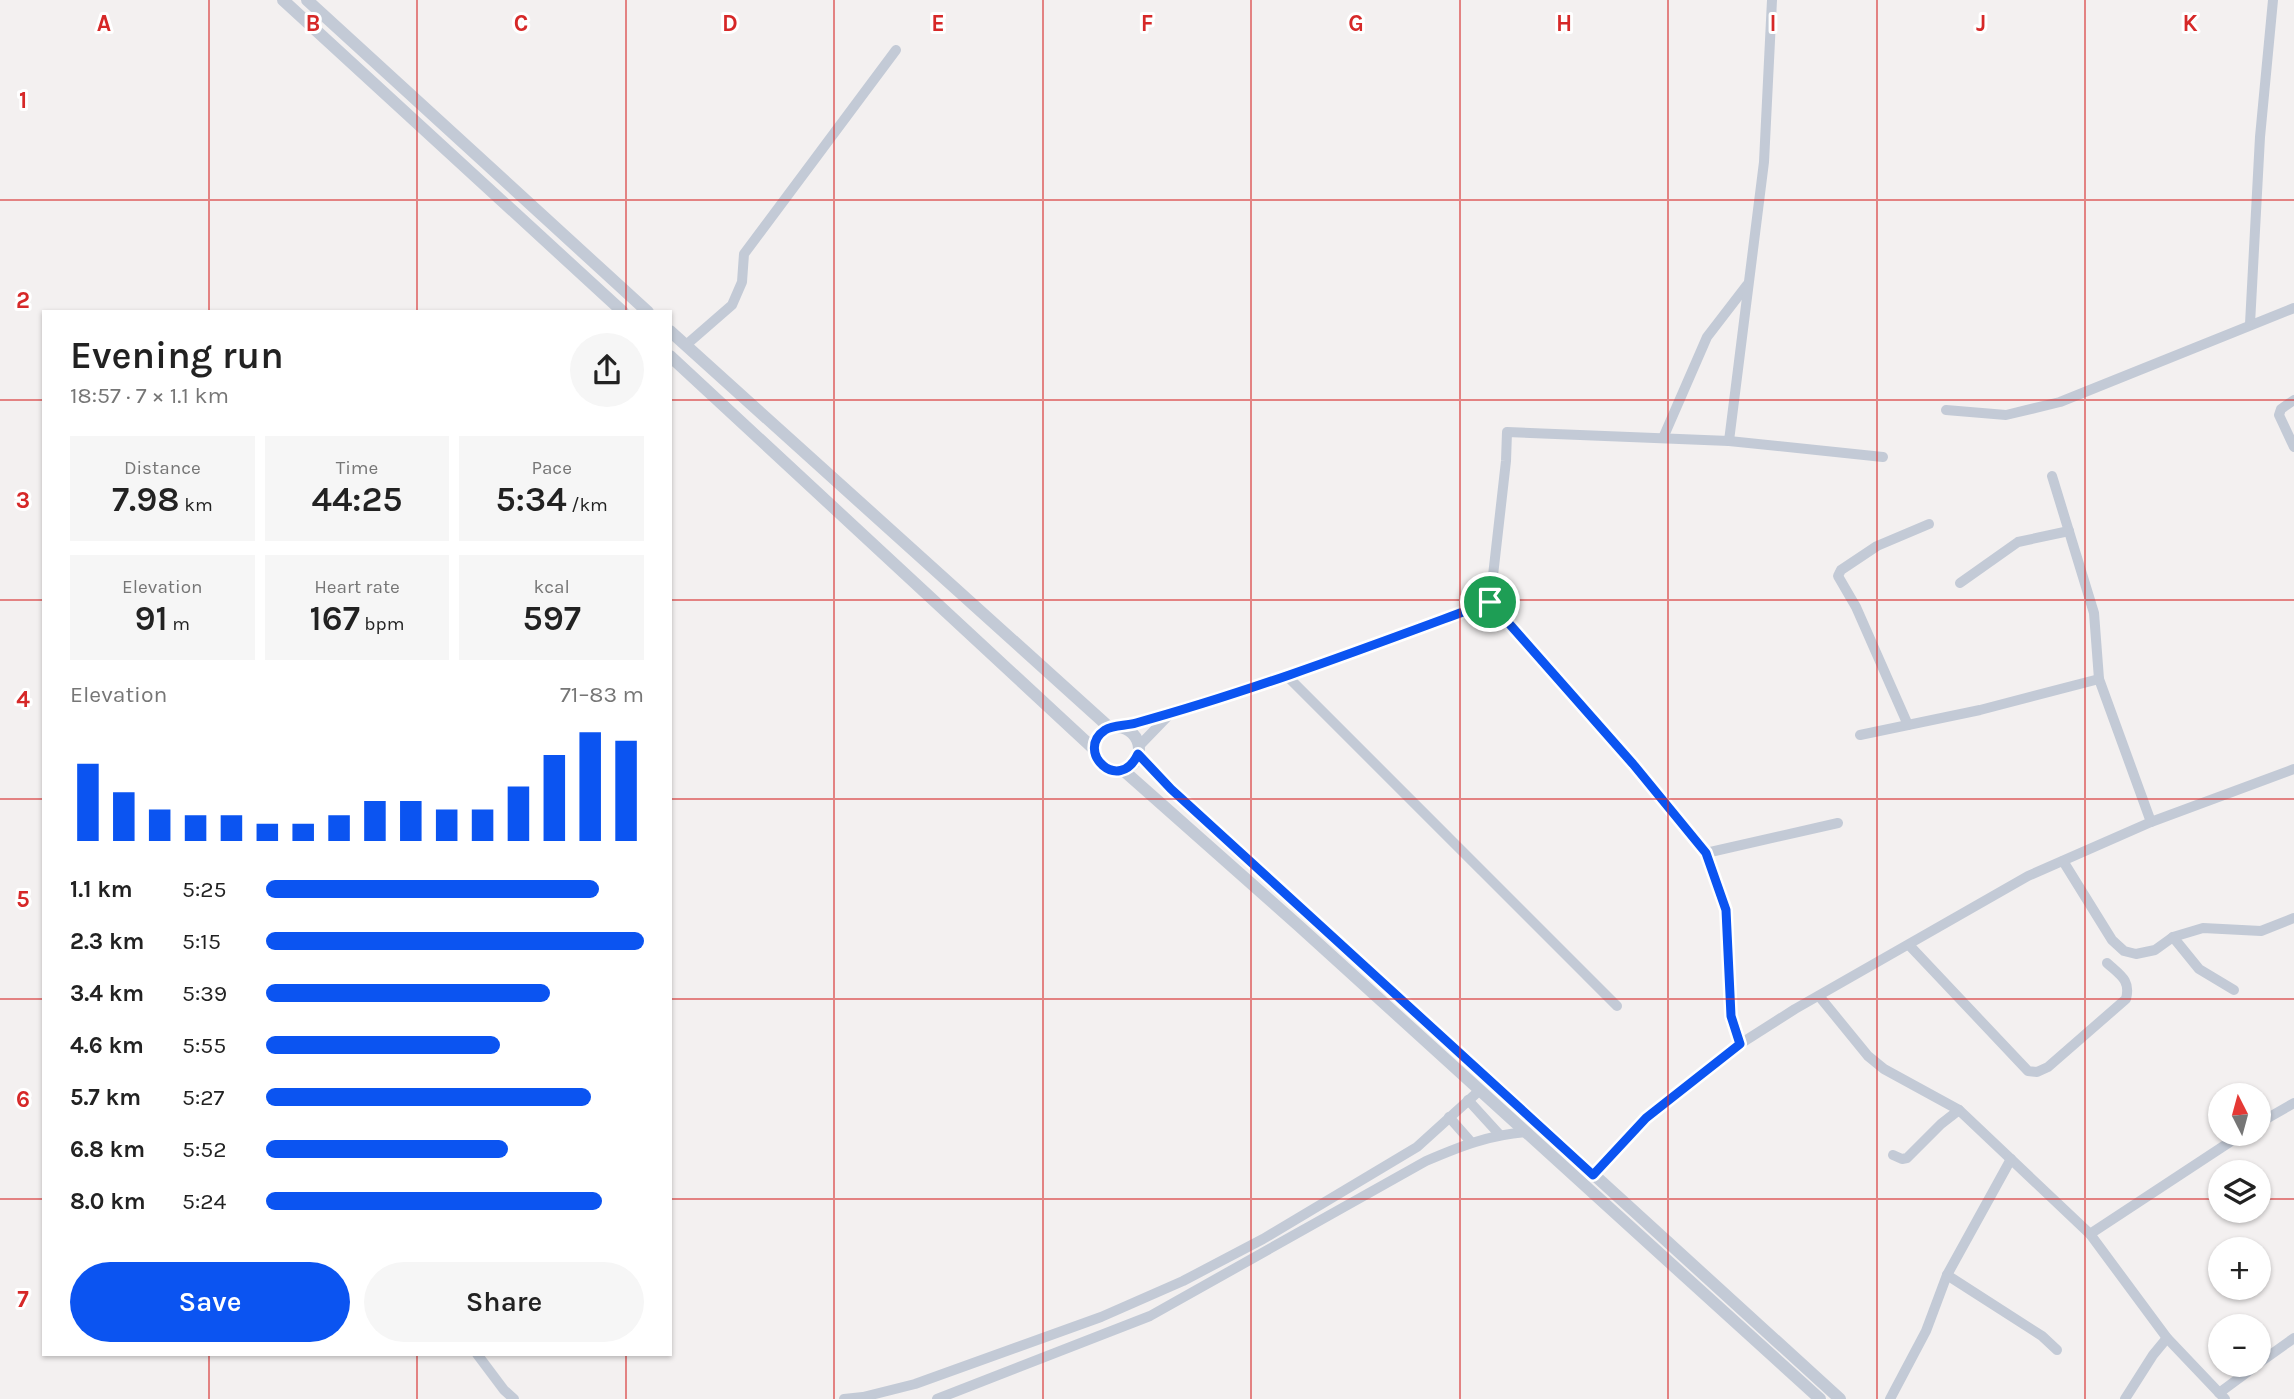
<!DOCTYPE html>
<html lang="en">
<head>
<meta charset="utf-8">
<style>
	body { margin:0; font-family:Karla,sans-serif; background:#f6f6f6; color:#222; height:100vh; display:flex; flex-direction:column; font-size:26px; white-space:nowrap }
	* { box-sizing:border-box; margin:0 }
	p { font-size:23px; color:#767676 }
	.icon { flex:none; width:38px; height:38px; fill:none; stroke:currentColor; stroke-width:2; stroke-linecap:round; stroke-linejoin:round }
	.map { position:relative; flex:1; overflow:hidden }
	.details { position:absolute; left:42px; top:310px; width:630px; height:1046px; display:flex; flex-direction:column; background:#fff; border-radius:0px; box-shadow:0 2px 5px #0004 }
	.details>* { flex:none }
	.needle { width:46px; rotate:354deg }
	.controls { position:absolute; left:2208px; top:1083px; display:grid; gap:14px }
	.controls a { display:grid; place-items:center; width:63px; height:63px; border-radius:50%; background:#fff; box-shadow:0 2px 5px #0004; font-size:35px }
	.pin { position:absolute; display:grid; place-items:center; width:60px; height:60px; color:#fff; margin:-30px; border:4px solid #fff; border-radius:50%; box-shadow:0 2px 7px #0007 }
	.round { display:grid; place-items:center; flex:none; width:74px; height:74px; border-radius:37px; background:#f6f6f6 }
	.headline { display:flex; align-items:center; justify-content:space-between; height:119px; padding:0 28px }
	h1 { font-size:38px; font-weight:600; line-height:52px }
	.stats { display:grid; grid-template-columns:repeat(3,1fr); gap:10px; height:119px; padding:7px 28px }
	.stats div { display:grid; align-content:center; border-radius:0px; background:#f6f6f6; text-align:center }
	.stats b { font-size:35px; font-weight:600 }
	.stats small { font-size:19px; font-weight:400 }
	.stats p { font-size:19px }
	.chart { height:196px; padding:14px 28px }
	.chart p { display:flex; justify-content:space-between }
	.chart svg { width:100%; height:126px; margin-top:7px; stroke:#0b54f1; stroke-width:6 }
	.button { display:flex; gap:14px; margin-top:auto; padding:14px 28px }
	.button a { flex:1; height:80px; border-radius:42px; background:#0b54f1; color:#fff; font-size:28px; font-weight:600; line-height:80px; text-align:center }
	.button a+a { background:#f6f6f6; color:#222 }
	ul { padding:0 28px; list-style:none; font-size:23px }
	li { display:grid; grid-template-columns:112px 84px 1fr; align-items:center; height:52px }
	li i { height:18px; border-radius:9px; background:#0b54f1 }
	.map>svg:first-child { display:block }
</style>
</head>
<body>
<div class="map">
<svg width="2294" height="1399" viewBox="0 0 2294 1399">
	<rect width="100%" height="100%" fill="#f3f0f0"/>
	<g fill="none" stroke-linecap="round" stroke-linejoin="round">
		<!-- minor -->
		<g stroke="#c3cad6" stroke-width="10">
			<polyline points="2250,324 2260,137 2273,0"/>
			<polyline points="686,345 732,305 742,282 744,254 896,50"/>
			<polyline points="2294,400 2281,409 2279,415 2294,447"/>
			<polyline points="1946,410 2006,415 2060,402 2294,308"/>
			<polyline points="1663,438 1707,337 1747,285"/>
			<polyline points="1729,441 1883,457"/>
			<polyline points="2052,476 2094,613 2099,679 2151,822"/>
			<polyline points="1960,583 2018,542 2069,531"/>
			<polyline points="1490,602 1633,764 1706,853 1726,910 1731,1016 1740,1044"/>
			<polyline points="1287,676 1617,1006"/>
			<polyline points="1908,725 1856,607 1838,576 1841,570 1877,546 1929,524"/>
			<polyline points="1121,727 1287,676 1490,602 1506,461 1507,432 1729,441 1764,162 1772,0"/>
			<polyline points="1860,735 1980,710 2099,679"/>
			<polyline points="1139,746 1168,716"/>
			<polyline points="1706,853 1838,823"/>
			<polyline points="2063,861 2112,940 2124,951 2136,954 2155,950 2173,937 2203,928 2261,931 2294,918"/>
			<polyline points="2173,937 2199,969 2234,990"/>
			<path d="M 1909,945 L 2028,1071 L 2037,1072 L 2048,1067 L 2126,999 C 2131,980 2120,975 2107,963"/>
			<polyline points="1819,996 1868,1056 1884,1069 1959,1110 2090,1234 2167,1338 2225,1399"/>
			<polyline points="1468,1100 1499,1134"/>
			<polyline points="1449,1117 1471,1142"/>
			<polyline points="2259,1123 2294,1103"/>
			<polyline points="1893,1155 1902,1159 1907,1158 1941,1124 1959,1110"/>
			<polyline points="1593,1175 1646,1118 1740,1044 1795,1009 2028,876 2151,822 2294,769"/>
			<polyline points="2090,1234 2242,1134"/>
			<polyline points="1947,1275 2042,1336 2057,1350"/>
			<polyline points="477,1354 504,1390 514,1399"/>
			<polyline points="2259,1363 2294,1338"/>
			<polyline points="2219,1393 2257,1365"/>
			<polyline points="844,1399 863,1397 915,1384 1101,1317 1183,1281 1263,1239 1417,1147 1480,1090"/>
			<path d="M 937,1399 L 1150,1316 L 1426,1161 C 1461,1146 1489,1135 1527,1132"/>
			<polyline points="1890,1399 1926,1331 1947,1275 2011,1159"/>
			<polyline points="2125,1399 2153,1355 2167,1338"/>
		</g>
		<!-- tertiary -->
		<g stroke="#c3cad6" stroke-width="12">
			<polyline points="283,0 623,312"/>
			<polyline points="307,0 648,312"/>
			<polyline points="670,331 1110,728"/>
			<polyline points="670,356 1095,750"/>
			<circle cx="1117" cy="749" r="22"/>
			<polyline points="1138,754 1171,788 1309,915 1840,1399"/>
			<polyline points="1123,770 1299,926 1820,1399"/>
		</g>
	</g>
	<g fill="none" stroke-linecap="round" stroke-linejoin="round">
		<defs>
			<path id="route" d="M 1490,602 L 1633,764 L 1706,853 L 1726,910 L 1731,1016 L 1740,1044 L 1646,1118 L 1593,1175 L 1171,789 L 1138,754 C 1119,795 1074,751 1105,730 C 1113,725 1126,726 1136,723 C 1256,690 1373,645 1490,602 Z"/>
		</defs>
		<!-- route casing -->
		<use href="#route" stroke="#fff" stroke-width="14"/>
		<!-- route -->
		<use href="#route" stroke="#0b54f1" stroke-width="9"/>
	</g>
	<!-- grid -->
	<path fill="none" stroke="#d62828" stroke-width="2" stroke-opacity="0.55" d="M 209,0 L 209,312M 417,0 L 417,312M 626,0 L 626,312M 834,0 L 834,1399M 1043,0 L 1043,1399M 1251,0 L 1251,1399M 1460,0 L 1460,1399M 1668,0 L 1668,1399M 1877,0 L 1877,1399M 2085,0 L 2085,1399M 0,200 L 2294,200M 0,400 L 44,400M 670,400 L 2294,400M 0,600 L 44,600M 670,600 L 2294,600M 0,799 L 44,799M 670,799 L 2294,799M 0,999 L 44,999M 670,999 L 2294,999M 0,1199 L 44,1199M 670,1199 L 2221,1199M 2259,1199 L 2294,1199M 209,1354 L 209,1399M 417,1354 L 417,1399M 626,1354 L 626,1399"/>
	<g font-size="23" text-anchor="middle" font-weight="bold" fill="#d62828" stroke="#fff" stroke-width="6" stroke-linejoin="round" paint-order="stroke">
		<text x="104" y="31">A</text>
		<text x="313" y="31">B</text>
		<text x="521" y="31">C</text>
		<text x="730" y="31">D</text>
		<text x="938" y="31">E</text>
		<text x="1147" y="31">F</text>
		<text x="1356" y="31">G</text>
		<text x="1564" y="31">H</text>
		<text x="1773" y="31">I</text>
		<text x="1981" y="31">J</text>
		<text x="2190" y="31">K</text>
		<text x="23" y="108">1</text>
		<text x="23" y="308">2</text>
		<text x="23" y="508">3</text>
		<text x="23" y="707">4</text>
		<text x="23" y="907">5</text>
		<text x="23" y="1107">6</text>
		<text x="23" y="1307">7</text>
	</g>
</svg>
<div class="controls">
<a><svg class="needle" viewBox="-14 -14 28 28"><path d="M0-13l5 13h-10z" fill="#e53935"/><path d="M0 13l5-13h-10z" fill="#767676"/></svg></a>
<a><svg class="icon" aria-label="layers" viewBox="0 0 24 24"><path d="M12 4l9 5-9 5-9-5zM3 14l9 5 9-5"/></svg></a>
<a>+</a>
<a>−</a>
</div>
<div class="pin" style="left:1490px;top:602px;background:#1e9e55"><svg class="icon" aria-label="arrive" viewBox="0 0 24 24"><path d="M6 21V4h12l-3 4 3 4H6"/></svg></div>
<section class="details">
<div class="headline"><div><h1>Evening run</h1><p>18:57 · 7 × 1.1 km</p></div><a class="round"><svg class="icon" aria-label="share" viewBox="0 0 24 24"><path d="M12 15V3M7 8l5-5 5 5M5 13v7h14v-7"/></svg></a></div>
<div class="stats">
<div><p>Distance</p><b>7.98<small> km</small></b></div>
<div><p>Time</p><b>44:25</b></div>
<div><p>Pace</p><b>5:34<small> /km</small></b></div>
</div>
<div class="stats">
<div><p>Elevation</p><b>91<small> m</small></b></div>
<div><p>Heart rate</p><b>167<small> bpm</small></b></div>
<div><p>kcal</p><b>597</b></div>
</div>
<div class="chart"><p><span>Elevation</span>71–83 m</p>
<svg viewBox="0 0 160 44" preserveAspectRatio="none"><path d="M5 44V17M15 44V27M25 44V33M35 44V35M45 44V35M55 44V38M65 44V38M75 44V35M85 44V30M95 44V30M105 44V33M115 44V33M125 44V25M135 44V14M145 44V6M155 44V9"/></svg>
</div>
<ul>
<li><b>1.1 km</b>5:25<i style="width:88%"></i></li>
<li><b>2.3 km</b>5:15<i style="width:100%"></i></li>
<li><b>3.4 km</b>5:39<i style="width:75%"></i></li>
<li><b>4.6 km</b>5:55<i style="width:62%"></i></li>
<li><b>5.7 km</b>5:27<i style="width:86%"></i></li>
<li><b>6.8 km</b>5:52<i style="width:64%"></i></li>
<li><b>8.0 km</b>5:24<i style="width:89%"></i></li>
</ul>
<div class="button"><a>Save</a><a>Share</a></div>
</section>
</div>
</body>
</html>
